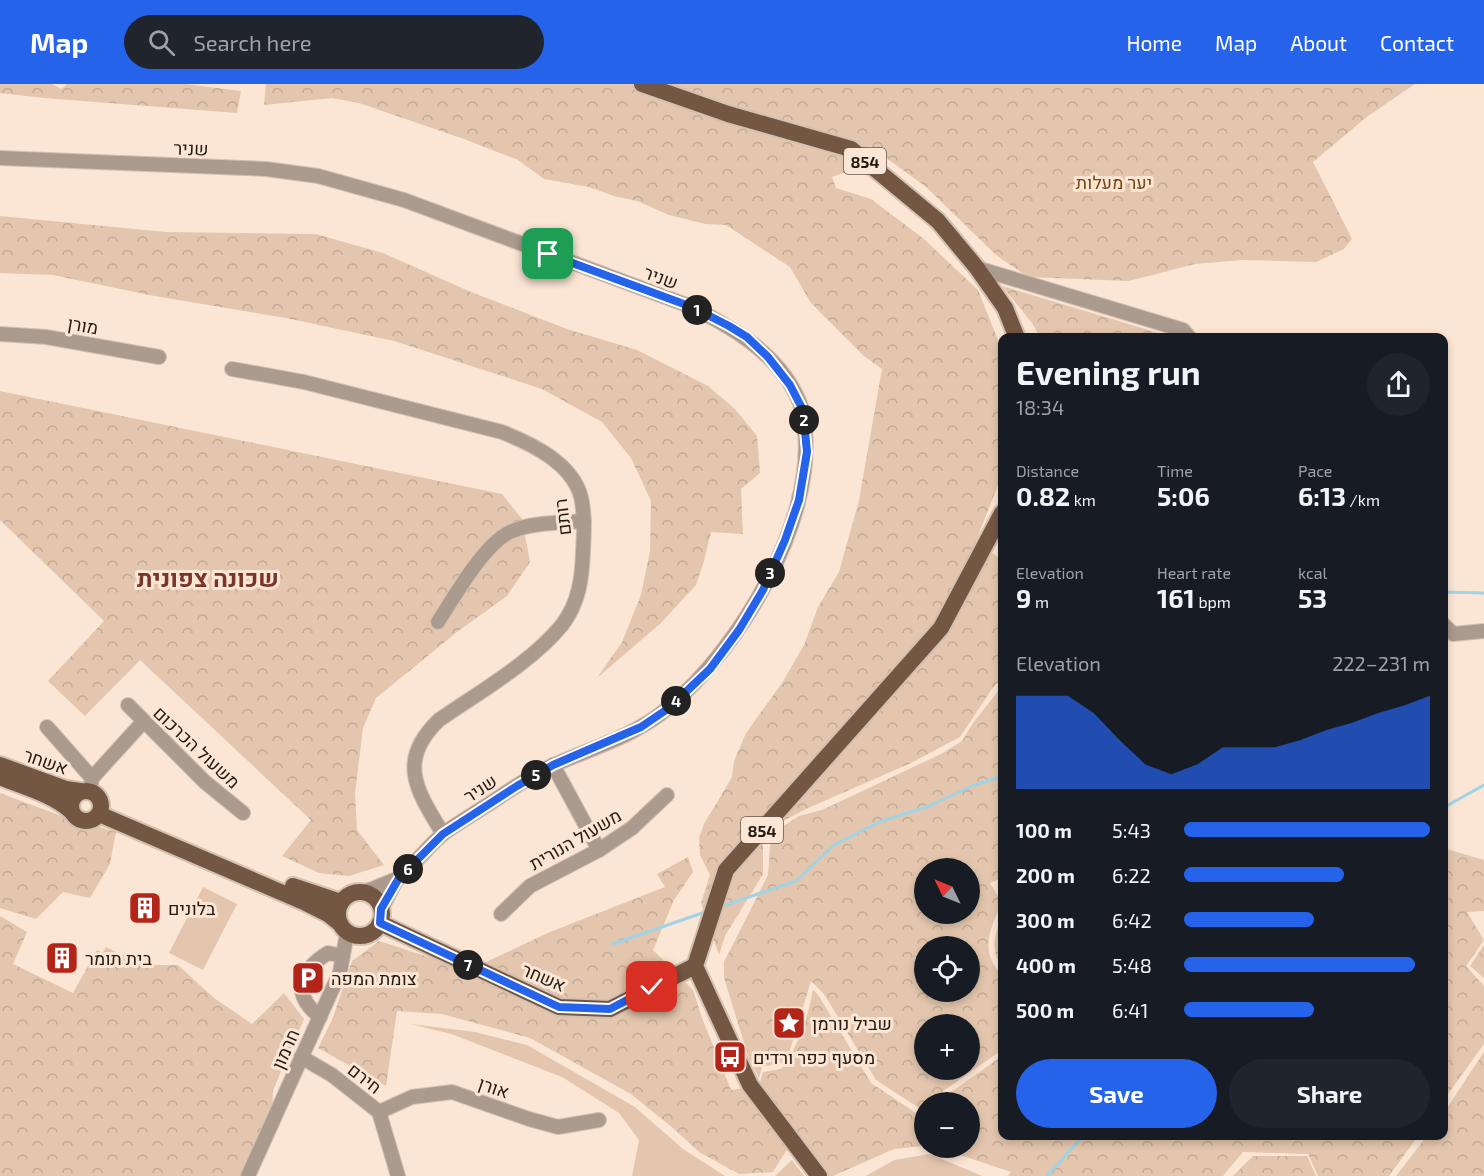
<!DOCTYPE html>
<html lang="en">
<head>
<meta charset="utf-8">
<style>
	body { margin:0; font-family:"Exo 2",Heebo,sans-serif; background:#20242c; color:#f1f3f6; height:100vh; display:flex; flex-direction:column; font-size:22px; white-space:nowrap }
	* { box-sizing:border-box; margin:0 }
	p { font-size:20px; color:#9ea1a6 }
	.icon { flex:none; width:33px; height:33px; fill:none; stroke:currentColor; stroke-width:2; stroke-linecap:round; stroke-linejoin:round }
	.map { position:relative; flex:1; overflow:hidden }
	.sheet { position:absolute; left:998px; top:249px; width:450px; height:807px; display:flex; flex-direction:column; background:#171b24; border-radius:12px; box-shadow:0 3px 9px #0003 }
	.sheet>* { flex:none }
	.needle { width:39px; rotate:313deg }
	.tools { position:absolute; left:914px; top:774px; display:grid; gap:12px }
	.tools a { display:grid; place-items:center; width:66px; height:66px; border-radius:50%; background:#171b24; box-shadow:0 3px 9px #0003; font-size:30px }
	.pin { position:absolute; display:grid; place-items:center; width:51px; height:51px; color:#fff; margin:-26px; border-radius:12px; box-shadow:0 3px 9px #0006 }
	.km { position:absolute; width:30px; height:30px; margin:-15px; border-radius:50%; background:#222; color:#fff; font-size:16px; line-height:30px; text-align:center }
	.round { display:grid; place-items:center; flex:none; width:63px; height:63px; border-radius:32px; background:#20242c }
	.summary { display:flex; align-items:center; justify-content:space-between; height:102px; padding:0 18px }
	h1 { font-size:33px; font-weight:700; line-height:45px }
	.metrics { display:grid; grid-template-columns:repeat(3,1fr); gap:9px; height:102px; padding:6px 18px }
	.metrics div { display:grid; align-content:center }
	.metrics b { font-size:26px; font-weight:700 }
	.metrics small { font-size:16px; font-weight:400 }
	.metrics p { font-size:16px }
	.chart { height:168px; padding:12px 18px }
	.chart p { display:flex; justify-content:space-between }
	.chart svg { width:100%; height:108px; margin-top:6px; fill:#2563eb; opacity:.7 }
	.button { display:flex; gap:12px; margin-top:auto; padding:12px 18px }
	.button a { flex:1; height:69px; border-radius:36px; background:#2563eb; color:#fff; font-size:24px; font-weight:700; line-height:69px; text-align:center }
	.button a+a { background:#20242c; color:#f1f3f6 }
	ul { padding:0 18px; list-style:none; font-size:20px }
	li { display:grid; grid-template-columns:96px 72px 1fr; align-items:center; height:45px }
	li i { height:15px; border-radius:8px; background:#2563eb }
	header { display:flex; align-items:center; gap:36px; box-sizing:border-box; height:84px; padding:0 30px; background:#2563eb; color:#fff }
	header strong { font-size:28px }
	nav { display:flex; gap:33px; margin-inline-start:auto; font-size:21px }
	.search { width:420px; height:54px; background:#20242c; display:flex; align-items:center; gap:15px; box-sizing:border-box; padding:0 21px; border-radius:33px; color:#9ea1a6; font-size:22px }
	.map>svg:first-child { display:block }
</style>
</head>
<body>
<header>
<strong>Map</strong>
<div class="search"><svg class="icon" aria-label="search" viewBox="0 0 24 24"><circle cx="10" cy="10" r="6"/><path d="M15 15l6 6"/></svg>Search here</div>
<nav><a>Home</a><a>Map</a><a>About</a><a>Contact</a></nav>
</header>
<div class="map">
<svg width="1484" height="1092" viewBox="0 0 1484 1092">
	<defs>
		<pattern id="forest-crowns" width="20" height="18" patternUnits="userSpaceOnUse" patternTransform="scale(1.5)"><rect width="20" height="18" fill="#e3c6ad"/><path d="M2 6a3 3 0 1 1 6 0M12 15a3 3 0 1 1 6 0" fill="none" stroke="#c2aa94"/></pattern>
	</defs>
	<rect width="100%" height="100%" fill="#fbe6d5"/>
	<!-- green -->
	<g fill="#e3c6ad">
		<polygon points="203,803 237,820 203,886 169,869"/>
		<polygon points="411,940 475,948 527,961 635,1023 683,1065 725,1092 632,1092 639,1056 619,1029 562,993 451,950"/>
		<polygon points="930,1070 982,1092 866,1092 894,1076"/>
		<polygon points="792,1076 804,1092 775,1092"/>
	</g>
	<!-- forest -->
	<g fill="url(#forest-crowns)" fill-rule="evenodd">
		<polygon points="0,0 52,0 61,5 67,0 186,0 241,7 237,29 44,14 0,9"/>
		<polygon points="266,0 1415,0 1368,32 1313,78 1352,155 1344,165 1316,178 1243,176 1195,180 1129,197 1028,193 996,171 926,103 870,62 848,87 832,93 836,104 871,115 924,155 978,206 1002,266 1002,391 976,457 1002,476 1002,594 992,605 960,653 911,679 806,725 760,749 763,754 763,790 725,852 719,871 701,819 710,791 700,771 699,754 704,740 732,693 734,677 746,649 782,599 804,561 818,523 839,488 859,416 882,285 864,272 811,219 790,183 726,141 705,140 669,131 637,117 614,112 589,103 544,95 518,76 464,55 359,19 332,14 264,21"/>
		<polygon points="0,132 166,148 316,150 383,169 471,208 567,245 637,266 708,302 735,325 757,352 760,389 741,405 743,450 711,448 704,477 696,501 661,539 597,594 622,558 641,511 650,467 651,417 631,374 602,338 542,305 394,257 286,234 149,211 53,191 0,189"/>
		<polygon points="1002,202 1172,253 1040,253 1032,239"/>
		<polygon points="0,307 502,410 522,435 530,478 507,512 457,548 376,614 363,644 355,709 357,746 384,781 349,792 319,789 282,772 311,736 140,576 85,632 48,597 104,537 0,436"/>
		<path d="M 1002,602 L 1002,794 L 990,799 L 1002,819 C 990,843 979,870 1002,890 L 1002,966 L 919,1024 L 876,996 L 824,910 L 811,897 L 790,966 L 781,979 L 762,983 L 759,994 L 748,972 L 724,894 L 724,878 L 768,791 L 771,750 L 799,732 L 822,726 L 941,670 L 962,657 L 973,639 ZM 924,784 L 969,784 L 969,830 L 924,830 ZM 924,862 L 969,862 L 969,908 L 924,908 ZM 924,940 L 969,940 L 969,986 L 924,986 Z"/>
		<polygon points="0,709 56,730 116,748 110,780 90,814 63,808 36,835 0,824"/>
		<polygon points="1443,764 1484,776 1484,827 1467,828 1484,856 1466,882 1484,902 1484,960 1443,1017"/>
		<path d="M 688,773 L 693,788 L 674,816 L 653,866 L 693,906 L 702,934 L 731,1006 L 759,1002 L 763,988 L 781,985 C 798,964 809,931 813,905 L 820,914 L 871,999 L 919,1031 L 924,1028 L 924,1062 L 894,1065 L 833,1092 L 828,1092 L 796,1051 L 773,1088 L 739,1090 L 699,1068 L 674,1045 L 631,1010 L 530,954 L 442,930 L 397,927 L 386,1002 L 318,964 L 332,936 L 352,877 L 379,857 L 469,886 L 550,848 L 665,803 L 657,790 Z"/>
		<polygon points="0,832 27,848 13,880 73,909 97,866 103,869 106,863 142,881 178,881 214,914 252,940 284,909 304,935 273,1006 272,1034 241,1092 0,1092"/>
		<path d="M 1002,834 L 1002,884 C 991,866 993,852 1002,834 Z"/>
		<polygon points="1484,861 1484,894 1470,882"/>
		<polygon points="1484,968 1484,1092 1396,1092 1427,1052 1443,1052 1443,1030"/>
		<polygon points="1002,972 1002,1052 1418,1052 1389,1092 1318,1092 1308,1070 1243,1068 1223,1092 1008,1092 1011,1088 939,1064 969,1064 969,1018 937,1018"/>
		<polygon points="1253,1072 1307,1072 1316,1092 1233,1092"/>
	</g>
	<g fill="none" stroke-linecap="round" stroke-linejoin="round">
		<!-- stream -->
		<g stroke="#a1d3e7" stroke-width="3">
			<polyline points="1443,508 1484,509"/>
			<polyline points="1443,724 1484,701"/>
			<polyline points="720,823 796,797 834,761 879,738 929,722 972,702 1002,692"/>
			<polyline points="613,860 705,828"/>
			<polyline points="1047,1092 1083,1052"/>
		</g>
		<defs>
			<g id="minor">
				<path d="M 0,74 L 266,85 L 318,92 L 404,116 L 692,223 C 737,246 785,274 802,325 C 804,331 804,340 805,347 C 814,440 739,565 669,623 C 637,651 595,663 556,680 C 536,688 516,702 498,714 C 480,726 461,737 444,749 C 434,757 425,768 415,778 C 410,783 403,788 399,793 C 392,803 387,815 381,825"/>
				<polyline points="977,184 1183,246 1190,254"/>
				<polyline points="0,250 46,253 159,273"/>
				<path d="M 232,285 L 304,298 L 502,348 C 532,360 572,379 581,413 C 585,431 584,450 583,468 C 582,494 579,519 562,541 C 531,579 479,608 439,636 C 396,677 417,707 443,750"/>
				<path d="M 438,538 C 454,513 484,460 510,448 C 532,438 561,439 584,437"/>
				<polyline points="1443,540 1453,550 1484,547"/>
				<polyline points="128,621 205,698 243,729"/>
				<polyline points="47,643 92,694"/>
				<polyline points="553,681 599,766"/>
				<polyline points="90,707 92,694 143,638"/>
				<polyline points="365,808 399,794"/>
				<polyline points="501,830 530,802 599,766 632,744 667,711"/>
				<path d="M 320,933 C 291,910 299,887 328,869 L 343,872"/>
				<polyline points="301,973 332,991 379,1028 398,1092"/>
				<polyline points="379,1028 412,1013 452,1008 529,1035 558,1043 599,1036"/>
				<polyline points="248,1092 340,888 347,849"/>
			</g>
			<g id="major">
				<polyline points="642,0 728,30 851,65 938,137 977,184 1005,224 1017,254"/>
				<polyline points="0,681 66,705 80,707"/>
				<path d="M 0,693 C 24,703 52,710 71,727"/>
				<circle cx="86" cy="722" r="15"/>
				<polyline points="99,730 306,819 328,830 338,838"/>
				<polyline points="293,802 341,818"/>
				<circle cx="360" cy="830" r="22"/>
				<polyline points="380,839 559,923 610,925 695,882"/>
				<polyline points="819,1092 750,1001 695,882 726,786 941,544 1002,429"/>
			</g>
		</defs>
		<!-- minor casing -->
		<use href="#minor" stroke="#d4c1b2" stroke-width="16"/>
		<!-- major casing -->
		<use href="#major" stroke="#d4c1b2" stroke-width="20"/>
		<!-- minor -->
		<use href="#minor" stroke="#ab9a8e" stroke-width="14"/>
		<!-- major -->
		<use href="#major" stroke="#745742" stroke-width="16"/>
	</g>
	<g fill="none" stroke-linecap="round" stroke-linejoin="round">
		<defs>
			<polyline id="route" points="548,170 692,223 729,242 747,253 768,273 790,301 803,326 807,368 799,416 785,456 763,506 739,546 710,585 669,624 641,643 553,681 517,702 443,750 399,794 381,825 380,839 559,923 610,925 652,903"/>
		</defs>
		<!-- route casing -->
		<use href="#route" stroke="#fff" stroke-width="12"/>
		<!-- route -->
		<use href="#route" stroke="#2563eb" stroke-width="8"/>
	</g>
	<!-- icons -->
	<defs>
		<symbol id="building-square" viewBox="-11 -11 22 22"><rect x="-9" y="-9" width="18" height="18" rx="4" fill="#b32519" stroke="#fbe6d5"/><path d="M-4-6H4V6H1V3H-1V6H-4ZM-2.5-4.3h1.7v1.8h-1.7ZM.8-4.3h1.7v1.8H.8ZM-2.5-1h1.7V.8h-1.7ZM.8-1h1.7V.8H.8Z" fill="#fff"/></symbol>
		<symbol id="parking-square" viewBox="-11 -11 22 22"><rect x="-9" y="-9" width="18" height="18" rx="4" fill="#b32519" stroke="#fbe6d5"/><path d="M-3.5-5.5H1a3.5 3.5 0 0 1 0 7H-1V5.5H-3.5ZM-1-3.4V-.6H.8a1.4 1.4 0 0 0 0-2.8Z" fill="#fff"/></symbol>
		<symbol id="sight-square" viewBox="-11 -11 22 22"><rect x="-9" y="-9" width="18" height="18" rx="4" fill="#b32519" stroke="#fbe6d5"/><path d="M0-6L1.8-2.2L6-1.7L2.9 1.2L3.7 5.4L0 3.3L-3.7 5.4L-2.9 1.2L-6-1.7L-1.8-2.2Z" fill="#fff"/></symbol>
		<symbol id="bus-square" viewBox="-11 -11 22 22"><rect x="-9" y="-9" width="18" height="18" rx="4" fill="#b32519" stroke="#fbe6d5"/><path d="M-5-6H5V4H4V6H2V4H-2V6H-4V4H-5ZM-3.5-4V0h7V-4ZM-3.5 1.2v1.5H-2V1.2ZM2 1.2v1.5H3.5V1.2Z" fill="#fff"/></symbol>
	</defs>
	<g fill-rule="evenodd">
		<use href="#building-square" x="126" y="805" width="38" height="38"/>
		<use href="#building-square" x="43" y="855" width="38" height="38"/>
		<use href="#parking-square" x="289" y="875" width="38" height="38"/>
		<use href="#sight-square" x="770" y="920" width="38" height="38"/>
		<use href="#bus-square" x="711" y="954" width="38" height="38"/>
	</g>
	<g text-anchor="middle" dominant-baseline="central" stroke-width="6" stroke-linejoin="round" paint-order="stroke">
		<!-- shield labels -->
		<g fill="#fbe6d5" stroke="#64574c" stroke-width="1.5">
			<rect x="844" y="64" width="42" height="26" rx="4.5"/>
			<rect x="741" y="733" width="42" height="26" rx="4.5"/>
		</g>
		<g font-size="16" font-weight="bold" fill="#231a12">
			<text x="865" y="77">854</text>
			<text x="762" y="746">854</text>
		</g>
		<!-- street labels -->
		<g font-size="18" fill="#231a12" stroke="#fbe6d5">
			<text transform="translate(191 64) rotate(2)">שניר</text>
			<text transform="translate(661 193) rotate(20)">שניר</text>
			<text transform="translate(83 241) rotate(10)">מורן</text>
			<text transform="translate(562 433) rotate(-97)">רותם</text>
			<text transform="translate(197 663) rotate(43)">משעול הכרכום</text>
			<text transform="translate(46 677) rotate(19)">אשחר</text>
			<text transform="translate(480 704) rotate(-33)">שניר</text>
			<text transform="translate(575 755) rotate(-30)">משעול הנורית</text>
			<text transform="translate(544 893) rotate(23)">אשחר</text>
			<text transform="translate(285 965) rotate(-66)">חרמון</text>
			<text transform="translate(365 994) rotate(38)">חירם</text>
			<text transform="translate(494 1003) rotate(19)">אורן</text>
		</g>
		<!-- park labels -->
		<g font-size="18" fill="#754715" stroke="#fbe6d5">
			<text x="1114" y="98">יער מעלות</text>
		</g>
		<!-- poi labels -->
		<g font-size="18" fill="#231a12" stroke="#fbe6d5" text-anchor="start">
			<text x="168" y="824">בלונים</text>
			<text x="85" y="874">בית תומר</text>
			<text x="331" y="894">צומת המפה</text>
			<text x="812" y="939">שביל נורמן</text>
			<text x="753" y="973">מסעף כפר ורדים</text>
		</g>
		<!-- district labels -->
		<g font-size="24" font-weight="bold" fill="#7a342a" stroke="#fbe6d5">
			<text x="208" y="493">שכונה צפונית</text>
		</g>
	</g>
</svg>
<div class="tools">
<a><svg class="needle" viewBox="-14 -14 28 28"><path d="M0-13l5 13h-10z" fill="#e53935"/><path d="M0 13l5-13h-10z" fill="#9ea1a6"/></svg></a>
<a><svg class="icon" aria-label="locate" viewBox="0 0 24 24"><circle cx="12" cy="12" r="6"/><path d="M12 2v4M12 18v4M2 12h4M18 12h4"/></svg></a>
<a>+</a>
<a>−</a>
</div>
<div class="pin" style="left:548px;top:170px;background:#1e9e55"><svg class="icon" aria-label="arrive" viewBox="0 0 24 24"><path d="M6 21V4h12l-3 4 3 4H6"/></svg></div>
<div class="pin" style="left:652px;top:903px;background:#d93025"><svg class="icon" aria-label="check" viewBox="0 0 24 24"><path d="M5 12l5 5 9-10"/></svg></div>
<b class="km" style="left:697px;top:226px">1</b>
<b class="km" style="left:804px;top:336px">2</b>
<b class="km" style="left:770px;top:489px">3</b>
<b class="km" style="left:676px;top:617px">4</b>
<b class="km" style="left:536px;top:691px">5</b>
<b class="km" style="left:408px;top:785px">6</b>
<b class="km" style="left:468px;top:881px">7</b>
<section class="sheet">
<div class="summary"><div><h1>Evening run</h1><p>18:34</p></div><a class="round"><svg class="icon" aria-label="share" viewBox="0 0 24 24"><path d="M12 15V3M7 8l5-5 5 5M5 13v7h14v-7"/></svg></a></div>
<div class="metrics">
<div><p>Distance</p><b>0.82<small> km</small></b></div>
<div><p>Time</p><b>5:06</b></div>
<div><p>Pace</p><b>6:13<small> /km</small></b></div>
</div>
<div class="metrics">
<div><p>Elevation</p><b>9<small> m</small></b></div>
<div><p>Heart rate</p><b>161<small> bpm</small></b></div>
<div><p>kcal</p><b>53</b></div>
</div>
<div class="chart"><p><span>Elevation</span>222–231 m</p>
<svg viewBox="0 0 160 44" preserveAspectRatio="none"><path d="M0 44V6L10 6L20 6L30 13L40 24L50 34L60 38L70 34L80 27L90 27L100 27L110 24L120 20L130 17L140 13L150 10L160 6V44z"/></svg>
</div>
<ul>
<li><b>100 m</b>5:43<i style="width:100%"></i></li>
<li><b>200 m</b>6:22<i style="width:65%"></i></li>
<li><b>300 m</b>6:42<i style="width:53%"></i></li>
<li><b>400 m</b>5:48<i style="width:94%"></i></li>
<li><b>500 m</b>6:41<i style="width:53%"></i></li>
</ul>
<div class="button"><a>Save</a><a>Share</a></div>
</section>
</div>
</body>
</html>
